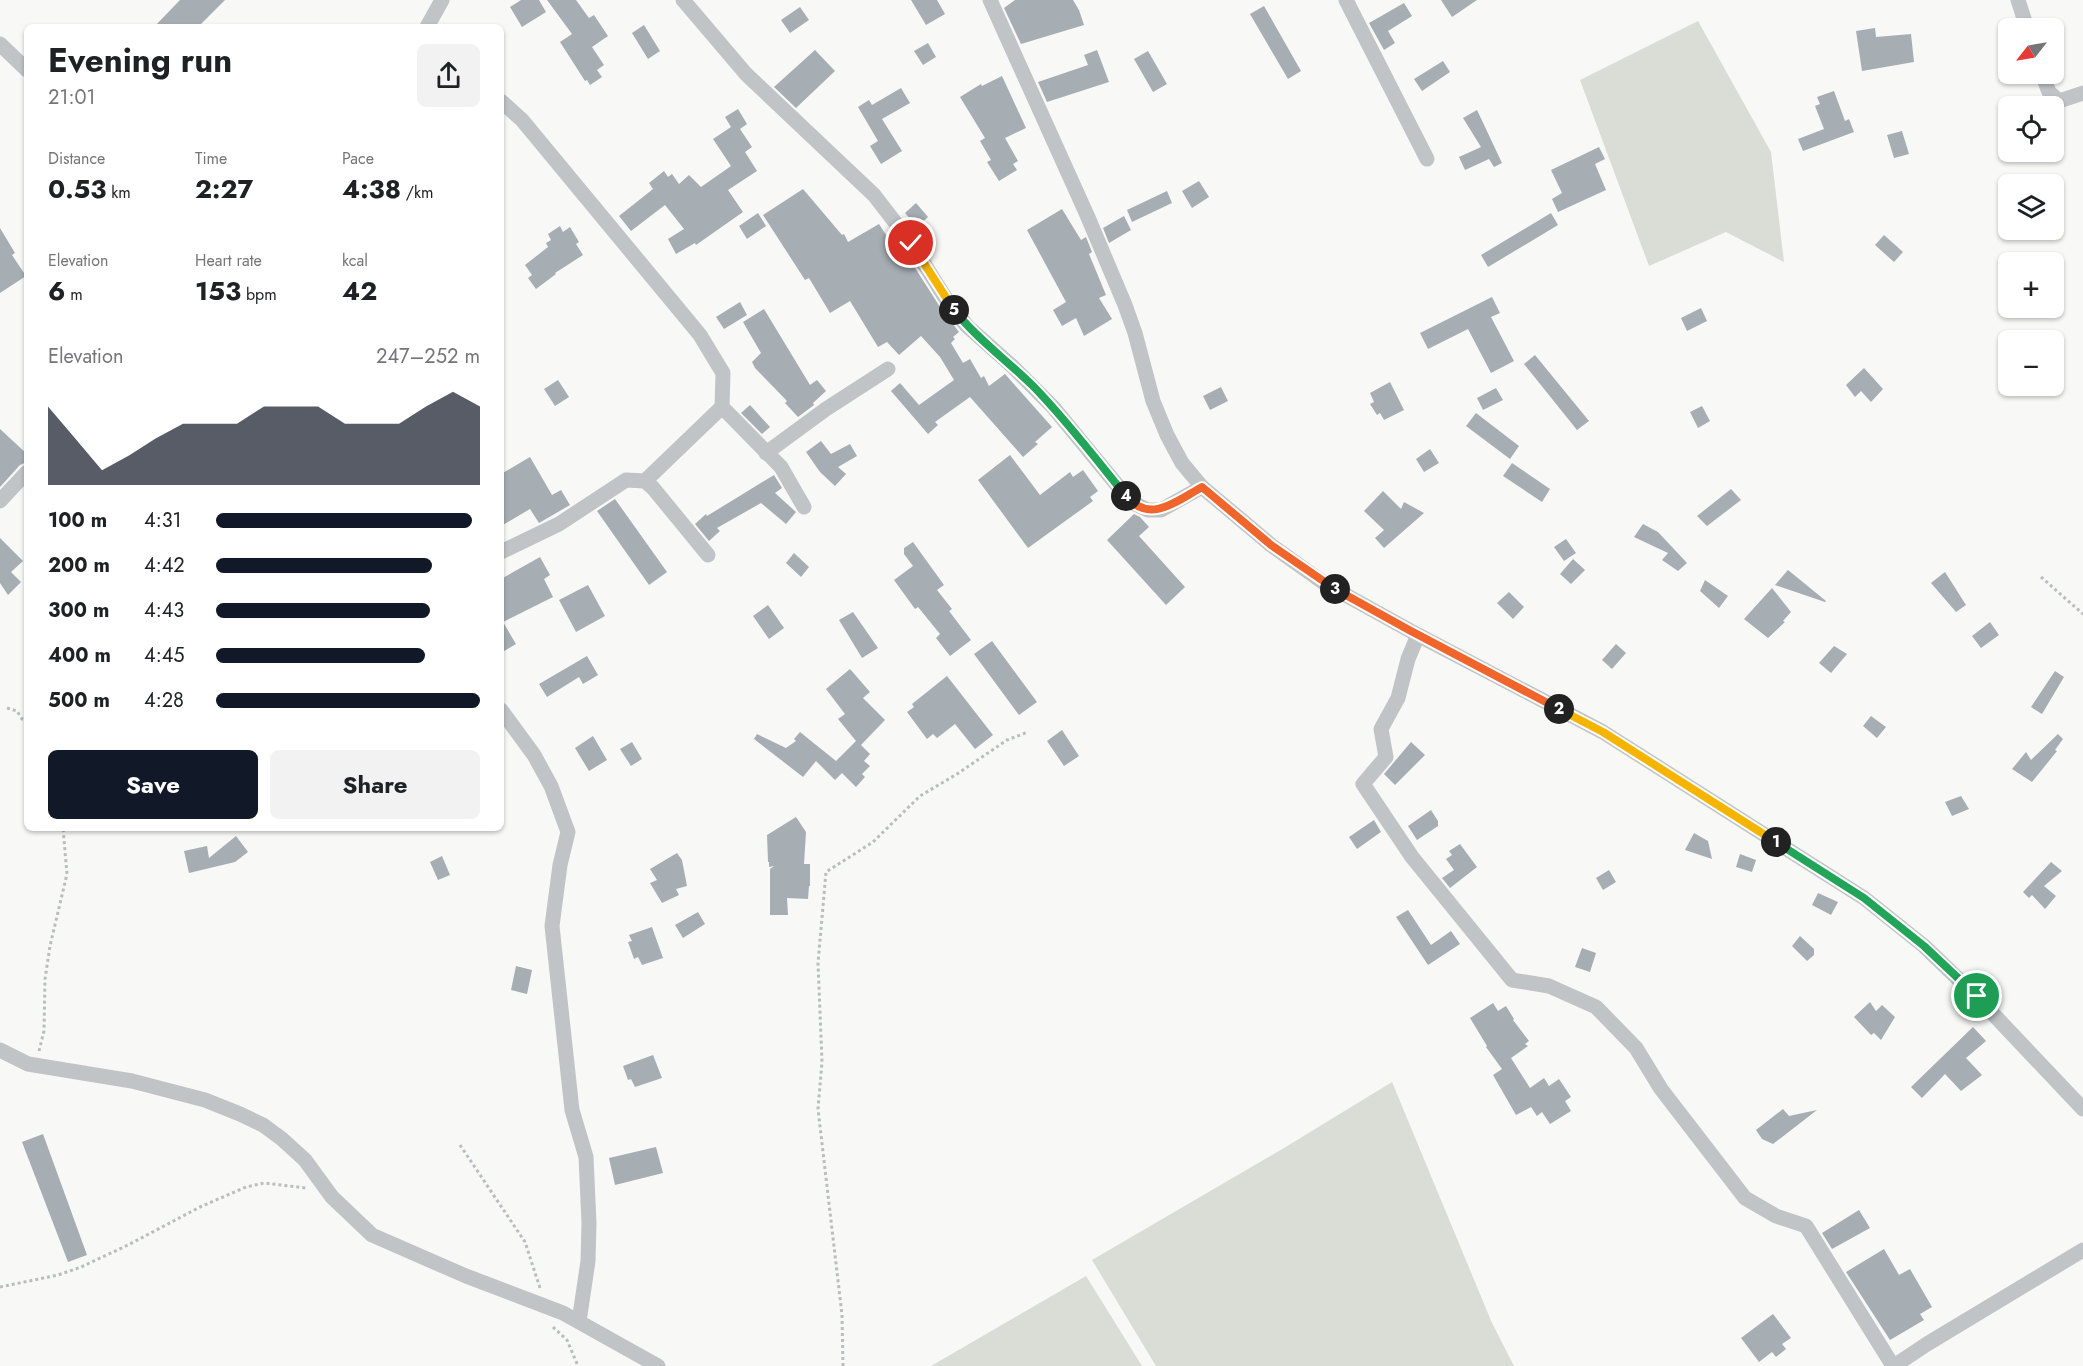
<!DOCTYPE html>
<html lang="en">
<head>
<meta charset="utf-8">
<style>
	body { margin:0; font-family:Jost,sans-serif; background:#f2f2f2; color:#202124; height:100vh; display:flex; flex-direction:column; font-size:22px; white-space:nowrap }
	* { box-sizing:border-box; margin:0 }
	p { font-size:20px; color:#757577 }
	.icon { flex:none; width:33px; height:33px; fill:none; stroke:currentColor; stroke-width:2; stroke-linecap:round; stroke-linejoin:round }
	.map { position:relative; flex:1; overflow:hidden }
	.panel { position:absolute; left:24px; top:24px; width:480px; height:807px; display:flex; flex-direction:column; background:#fff; border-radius:9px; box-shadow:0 2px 4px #0004 }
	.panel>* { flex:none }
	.needle { width:39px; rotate:239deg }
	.fabs { position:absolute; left:1998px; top:18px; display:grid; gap:12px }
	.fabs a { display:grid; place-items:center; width:66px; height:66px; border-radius:9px; background:#fff; box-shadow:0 2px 4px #0004; font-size:30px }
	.pin { position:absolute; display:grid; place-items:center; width:51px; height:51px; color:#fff; margin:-26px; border:3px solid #fff; border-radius:50%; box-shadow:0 2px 6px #0007 }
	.km { position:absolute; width:30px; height:30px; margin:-15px; border-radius:50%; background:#222; color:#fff; font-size:16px; line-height:30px; text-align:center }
	.round { display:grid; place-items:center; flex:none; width:63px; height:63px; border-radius:9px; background:#f2f2f2 }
	.headline { display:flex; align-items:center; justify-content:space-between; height:102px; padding:0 24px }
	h1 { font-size:33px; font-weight:700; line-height:45px }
	.metrics { display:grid; grid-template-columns:repeat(3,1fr); gap:9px; height:102px; padding:6px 24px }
	.metrics div { display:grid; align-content:center }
	.metrics b { font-size:26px; font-weight:700 }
	.metrics small { font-size:16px; font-weight:400 }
	.metrics p { font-size:16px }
	.chart { height:168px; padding:12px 24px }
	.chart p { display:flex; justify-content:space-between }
	.chart svg { width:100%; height:108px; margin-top:6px; fill:#111827; opacity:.7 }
	.action { display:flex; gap:12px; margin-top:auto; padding:12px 24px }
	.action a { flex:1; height:69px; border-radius:9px; background:#111827; color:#fff; font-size:24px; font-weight:700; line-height:69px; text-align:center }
	.action a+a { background:#f2f2f2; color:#202124 }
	ul { padding:0 24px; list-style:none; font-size:20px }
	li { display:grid; grid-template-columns:96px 72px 1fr; align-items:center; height:45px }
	li i { height:15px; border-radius:8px; background:#111827 }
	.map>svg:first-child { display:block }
</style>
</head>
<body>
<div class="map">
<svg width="2083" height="1366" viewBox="0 0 2083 1366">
	<rect width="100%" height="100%" fill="#f8f8f6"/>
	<!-- green -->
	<g fill="#d9ddd6">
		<polygon points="1698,21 1771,152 1784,262 1726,232 1649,266 1580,80"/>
		<polygon points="1392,1082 1492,1323 1514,1366 1156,1366 1092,1260 1284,1148"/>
		<polygon points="1086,1276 1142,1366 931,1366"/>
	</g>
	<!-- building -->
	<g fill="#a6aeb3">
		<polygon points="180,0 225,0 198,27 154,27"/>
		<polygon points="521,0 539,0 546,12 522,27 510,7"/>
		<polygon points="547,0 576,0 589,18 594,15 608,36 592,47 604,65 597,70 602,77 590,85 587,80 585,81 560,42 572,34"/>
		<polygon points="911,0 937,0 945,14 926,25"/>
		<polygon points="1015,0 1073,0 1079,10 1084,25 1021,44 1004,8"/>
		<polygon points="1441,0 1477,0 1452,17"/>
		<polygon points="1404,3 1412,16 1388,31 1395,43 1384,50 1369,23"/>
		<polygon points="1264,6 1301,71 1288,79 1250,14"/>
		<polygon points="800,7 809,20 790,33 781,20"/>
		<polygon points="644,25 660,51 648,59 632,33"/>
		<polygon points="1875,28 1876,37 1911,34 1914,62 1862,71 1856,31"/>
		<polygon points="928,43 936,57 923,65 914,51"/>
		<polygon points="815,50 835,71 796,108 774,87"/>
		<polygon points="1097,50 1109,82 1047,102 1038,82 1088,65 1084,55"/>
		<polygon points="1148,51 1167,84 1153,92 1134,59"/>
		<polygon points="1443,61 1450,72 1422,91 1414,79"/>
		<polygon points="1002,76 1026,128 1005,138 1018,161 1013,164 1017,170 999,181 987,162 991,160 980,141 985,138 960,97 981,84 982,86"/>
		<polygon points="901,88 910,103 882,119 902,151 881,164 870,146 878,141 858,107 869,100 872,105"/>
		<polygon points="1834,91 1845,121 1849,119 1854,132 1803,151 1798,139 1824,129 1815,106 1820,104 1817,97"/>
		<polygon points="738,109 747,124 740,129 752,147 745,152 757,171 728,190 743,212 696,245 695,243 676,254 668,239 684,229 665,205 631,231 619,216 653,189 649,183 664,171 668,177 672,174 679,184 689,175 701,187 731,166 713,139 731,127 725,117"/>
		<polygon points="1477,110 1502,163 1494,167 1489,159 1465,170 1459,157 1481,147 1463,118"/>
		<polygon points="1902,131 1909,154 1894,158 1887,135"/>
		<polygon points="1599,147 1605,159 1595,164 1606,190 1558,212 1552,199 1562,193 1551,170"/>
		<polygon points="1199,181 1209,197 1192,208 1182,191"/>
		<polygon points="803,189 842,235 844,234 848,242 879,224 897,252 903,249 940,307 959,332 953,337 955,339 951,343 963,363 970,359 981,378 984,376 989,386 1005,374 1052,427 1035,442 1038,444 1023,457 970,397 935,422 938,425 928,434 891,391 900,383 919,405 954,380 940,357 921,336 899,355 887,342 878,347 850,301 830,313 809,278 805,280 763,215"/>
		<polygon points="1167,191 1172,203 1132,222 1127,210"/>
		<polygon points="916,203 928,217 917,227 905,213"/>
		<polygon points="1062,209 1081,240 1086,237 1092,252 1089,254 1106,295 1099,298 1112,319 1084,336 1076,318 1062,326 1053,310 1066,302 1027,230"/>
		<polygon points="758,213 766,226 747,239 739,226"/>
		<polygon points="1551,213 1558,225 1488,267 1481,255"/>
		<polygon points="1124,216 1131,230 1109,243 1103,228"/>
		<polygon points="560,226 563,232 570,227 579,242 576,244 583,255 555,273 556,274 536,289 528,278 532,275 525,265 548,247 546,243 551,240 548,234"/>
		<polygon points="0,228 15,253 12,255 26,276 0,293"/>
		<polygon points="1884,235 1903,252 1894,262 1875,245"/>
		<polygon points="1492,297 1500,313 1491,317 1514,361 1491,373 1468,329 1428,349 1420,333"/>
		<polygon points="740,302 747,315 724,329 716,317"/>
		<polygon points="1701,308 1707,321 1687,331 1681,318"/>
		<polygon points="764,309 810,385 817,380 826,391 813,403 814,405 798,417 785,403 787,401 755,368 752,362 761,353 743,322"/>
		<polygon points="1535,355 1589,421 1577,430 1524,364"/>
		<polygon points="1864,368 1883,389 1871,402 1861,391 1855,397 1846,385"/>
		<polygon points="558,380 569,397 555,406 544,389"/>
		<polygon points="1390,382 1404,410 1384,420 1380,413 1377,415 1370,404 1374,402 1370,393"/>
		<polygon points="1221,387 1228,401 1210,410 1203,396"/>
		<polygon points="1496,388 1503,400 1483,410 1477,398"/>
		<polygon points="750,405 770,427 762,434 741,413"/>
		<polygon points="1702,406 1710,421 1698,428 1690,412"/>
		<polygon points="1476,413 1519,446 1510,459 1466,426"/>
		<polygon points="0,429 27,454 27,462 20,465 0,487"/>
		<polygon points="821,441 831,454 850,444 857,456 838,467 846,474 835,486 820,472 806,452"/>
		<polygon points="1430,449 1439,463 1424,472 1416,459"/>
		<polygon points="1010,455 1040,495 1070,472 1073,477 1083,470 1098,491 1090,497 1093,501 1028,548 978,480"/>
		<polygon points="530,457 552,495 561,490 570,505 539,523 530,509 501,526 501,474"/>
		<polygon points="1512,463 1550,489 1542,502 1503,476"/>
		<polygon points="774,475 782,488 775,493 796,512 786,524 761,503 717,528 720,531 709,541 695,524 706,514 707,516"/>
		<polygon points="1731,489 1741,500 1707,526 1697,516"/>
		<polygon points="1383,491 1401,509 1404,502 1424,513 1384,548 1375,538 1384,530 1364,511"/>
		<polygon points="615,499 667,572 649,585 597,511"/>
		<polygon points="1134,514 1140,517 1149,527 1139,536 1185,587 1166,605 1107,540"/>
		<polygon points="1643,524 1658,532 1687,563 1678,571 1662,560 1668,553 1634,537"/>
		<polygon points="0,538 23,561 11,572 21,582 8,595 0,583"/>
		<polygon points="1566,539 1576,553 1564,561 1554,547"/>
		<polygon points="913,542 944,585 937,590 952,609 949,611 971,640 950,656 936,638 940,634 918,607 915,609 894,580 913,566 904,554 904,548"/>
		<polygon points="794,553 809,567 801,577 786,563"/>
		<polygon points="540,557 550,575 544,579 553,597 503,622 516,644 501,653 501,579"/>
		<polygon points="1573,559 1585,570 1571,584 1560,574"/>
		<polygon points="1788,570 1826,601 1825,602 1775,585"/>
		<polygon points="1945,572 1966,605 1956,612 1931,583"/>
		<polygon points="1705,580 1728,596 1719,608 1700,591"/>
		<polygon points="588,585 605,616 576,632 559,600"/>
		<polygon points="1772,588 1791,612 1783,621 1785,622 1768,638 1744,619"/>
		<polygon points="1509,592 1524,607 1513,619 1497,603"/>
		<polygon points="768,605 784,628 769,639 753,616"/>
		<polygon points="853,612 878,648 862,658 839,620"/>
		<polygon points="1990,622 1999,635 1981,648 1972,636"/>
		<polygon points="992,641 1037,702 1019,715 974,654"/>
		<polygon points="1616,644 1626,653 1612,669 1602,660"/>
		<polygon points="1834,646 1847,654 1831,673 1819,663"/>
		<polygon points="587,656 598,675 583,684 579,677 547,697 539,684"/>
		<polygon points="850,669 870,692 863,698 885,720 861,745 870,754 864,761 870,766 862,774 865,777 856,787 842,773 835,780 816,761 803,777 754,739 757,734 786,748 796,741 794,739 800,732 836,761 856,741 838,719 845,714 826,689"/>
		<polygon points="2055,671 2064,677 2042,714 2031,707"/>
		<polygon points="947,676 993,735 975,749 955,724 937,738 933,734 927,739 907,712 914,707 912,704"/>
		<polygon points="1871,716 1886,727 1877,738 1863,726"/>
		<polygon points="1062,730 1079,756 1064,766 1047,741"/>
		<polygon points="2058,734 2063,739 2055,750 2057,751 2032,782 2012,769 2026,752 2031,760"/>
		<polygon points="593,736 607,760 589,771 575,748"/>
		<polygon points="632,742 642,759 631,766 620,749"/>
		<polygon points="1411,742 1425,755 1395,785 1384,774"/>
		<polygon points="1961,796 1969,809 1952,816 1945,802"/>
		<polygon points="1431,810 1438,821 1438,826 1417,840 1408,826"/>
		<polygon points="796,817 806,832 804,864 810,864 810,886 809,886 808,899 787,898 788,915 770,915 770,869 774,866 769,867 769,862 768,862 767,835"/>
		<polygon points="1374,820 1381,832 1357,849 1349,837"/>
		<polygon points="1694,833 1708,841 1712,859 1685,850"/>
		<polygon points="236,836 248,852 235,862 189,873 184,851 207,846 209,858"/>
		<polygon points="1460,844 1477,867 1450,888 1442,878 1454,870 1446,859 1452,855 1449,851"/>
		<polygon points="677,853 682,860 687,886 676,889 679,895 662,903 650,883 657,880 650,869"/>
		<polygon points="1740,854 1756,860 1752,872 1736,867"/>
		<polygon points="442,856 450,875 438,880 430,862"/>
		<polygon points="2051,862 2062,871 2044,886 2056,896 2045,909 2032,895 2029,898 2023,892"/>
		<polygon points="1609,870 1616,882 1603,890 1596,878"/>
		<polygon points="1818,893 1838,902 1831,915 1812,905"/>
		<polygon points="1408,910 1431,945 1451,931 1460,944 1428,965 1396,917"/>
		<polygon points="698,912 705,924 683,938 675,925"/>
		<polygon points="652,927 663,958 642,965 638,957 634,959 628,942 632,941 629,935"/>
		<polygon points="1800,936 1814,949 1814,955 1807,961 1792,946"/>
		<polygon points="1582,948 1596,953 1590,972 1575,967"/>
		<polygon points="516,966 532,970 527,994 511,990"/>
		<polygon points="1870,1002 1876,1011 1882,1005 1895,1017 1881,1040 1874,1033 1871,1035 1854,1017"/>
		<polygon points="1493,1003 1498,1011 1506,1006 1514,1019 1513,1020 1529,1041 1525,1044 1528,1046 1511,1058 1530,1088 1544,1078 1549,1086 1559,1079 1571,1097 1565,1101 1571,1111 1550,1124 1542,1112 1537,1116 1531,1107 1516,1115 1493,1075 1502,1069 1486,1047 1487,1046 1470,1018"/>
		<polygon points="1973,1027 1986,1041 1966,1058 1982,1075 1961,1091 1945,1074 1922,1098 1911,1087"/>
		<polygon points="653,1055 662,1078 635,1087 631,1079 628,1080 623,1066"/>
		<polygon points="1783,1109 1789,1116 1817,1110 1773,1144 1762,1139 1756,1130"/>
		<polygon points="43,1134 87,1255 68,1262 22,1142"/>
		<polygon points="656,1147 663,1173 615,1185 609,1158"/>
		<polygon points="1859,1210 1870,1228 1832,1249 1822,1233"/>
		<polygon points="1884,1249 1899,1275 1910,1269 1932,1307 1920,1314 1924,1320 1890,1340 1846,1272"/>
		<polygon points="1773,1314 1791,1338 1782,1344 1786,1349 1776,1357 1772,1352 1759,1362 1741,1338"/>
	</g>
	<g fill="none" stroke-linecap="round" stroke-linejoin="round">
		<!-- path -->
		<g stroke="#babdbf" stroke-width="3" stroke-dasharray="3 3" stroke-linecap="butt">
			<polyline points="2041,577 2083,614"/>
			<polyline points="7,708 17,711 22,719 27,721"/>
			<polyline points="39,1051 44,1031 45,979 50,946 67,874 63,828"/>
			<polyline points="460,1145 525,1242 540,1288"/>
			<polyline points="0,1287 58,1275 81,1267 128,1245 200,1207 246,1187 264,1183 306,1188"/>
			<polyline points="553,1327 567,1340 578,1366"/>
			<polyline points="843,1366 842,1315 818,1109 822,1062 818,963 826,872 873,842 920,796 957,774 1007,740 1028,732"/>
		</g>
		<!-- minor -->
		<g stroke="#c0c4c7" stroke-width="15">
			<polyline points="683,0 746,74 874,195 911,243 948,302 967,326 1012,366 1053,407 1131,502 1148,510 1161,510 1202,487"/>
			<polyline points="990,0 1087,215 1125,305 1135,333 1153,401 1167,435 1182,463 1202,487 1271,545 1324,583 1418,635 1603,732 1864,898 1924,946 1977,997 2083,1109"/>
			<polyline points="1346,0 1427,159"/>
			<polyline points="2018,0 2027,28"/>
			<polyline points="427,27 442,0"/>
			<polyline points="0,44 27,70"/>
			<polyline points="2042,74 2049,92 2059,101 2083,93"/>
			<polyline points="501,101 522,120 700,335 723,373 722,407 645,481"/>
			<polyline points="722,407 781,467 804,507"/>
			<polyline points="766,453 826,409 888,369"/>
			<polyline points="0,501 27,472"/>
			<polyline points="501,552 559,524 626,480 645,481 653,488 708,555"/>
			<polyline points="1418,635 1408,659 1398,698 1381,729 1386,757 1363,784 1412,857 1512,980 1549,986 1596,1007 1636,1048 1661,1089 1745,1198 1776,1216 1806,1226 1893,1366"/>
			<polyline points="501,710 534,755 551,786 568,832 560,865 552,926 572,1110 586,1157 589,1223 588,1261 580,1315"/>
			<polyline points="0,1050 28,1064 132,1081 205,1100 240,1114 263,1125 282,1139 305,1160 332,1197 372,1235 466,1276 563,1313 658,1366"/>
			<polyline points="1894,1366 1927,1344 2083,1250"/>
		</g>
	</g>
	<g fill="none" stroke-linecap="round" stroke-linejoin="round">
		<defs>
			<polyline id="split-1" points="1776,842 1864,898 1924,946 1977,996"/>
			<polyline id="split-2" points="1559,709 1603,732 1776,842"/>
			<polyline id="split-3" points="1335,589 1409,630 1559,709"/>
			<path id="split-4" d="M 1126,496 C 1150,525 1178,500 1202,487 L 1271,545 L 1335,589"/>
			<path id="split-5" d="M 954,310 C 977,339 1008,361 1034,387 C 1067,421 1096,459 1126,496"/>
			<polyline id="split-6" points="911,243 954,310"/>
		</defs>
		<!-- split-1 casing -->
		<use href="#split-1" stroke="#fff" stroke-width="12"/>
		<!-- split-2 casing -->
		<use href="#split-2" stroke="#fff" stroke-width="12"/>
		<!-- split-3 casing -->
		<use href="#split-3" stroke="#fff" stroke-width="12"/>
		<!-- split-4 casing -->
		<use href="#split-4" stroke="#fff" stroke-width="12"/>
		<!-- split-5 casing -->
		<use href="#split-5" stroke="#fff" stroke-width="12"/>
		<!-- split-6 casing -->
		<use href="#split-6" stroke="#fff" stroke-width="12"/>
		<!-- split-1 -->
		<use href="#split-1" stroke="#22a559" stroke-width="8"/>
		<!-- split-2 -->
		<use href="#split-2" stroke="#f5b400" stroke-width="8"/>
		<!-- split-3 -->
		<use href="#split-3" stroke="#f0652b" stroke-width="8"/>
		<!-- split-4 -->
		<use href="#split-4" stroke="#f0652b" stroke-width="8"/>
		<!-- split-5 -->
		<use href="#split-5" stroke="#22a559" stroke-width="8"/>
		<!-- split-6 -->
		<use href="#split-6" stroke="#f5b400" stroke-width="8"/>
	</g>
</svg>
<div class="fabs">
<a><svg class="needle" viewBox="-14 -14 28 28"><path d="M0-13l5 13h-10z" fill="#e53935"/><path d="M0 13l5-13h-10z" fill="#757577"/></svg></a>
<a><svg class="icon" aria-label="locate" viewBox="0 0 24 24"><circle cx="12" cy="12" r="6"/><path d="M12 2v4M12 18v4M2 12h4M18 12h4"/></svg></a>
<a><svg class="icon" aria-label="layers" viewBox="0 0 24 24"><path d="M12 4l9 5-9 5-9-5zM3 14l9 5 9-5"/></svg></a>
<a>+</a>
<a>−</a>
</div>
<div class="pin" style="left:1977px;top:996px;background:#1e9e55"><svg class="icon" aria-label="arrive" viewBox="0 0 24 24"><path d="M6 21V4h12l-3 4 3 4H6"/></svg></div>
<div class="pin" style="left:911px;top:243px;background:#d93025"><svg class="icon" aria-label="check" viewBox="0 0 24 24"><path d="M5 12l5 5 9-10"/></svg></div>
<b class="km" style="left:1776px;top:842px">1</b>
<b class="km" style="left:1559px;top:709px">2</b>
<b class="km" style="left:1335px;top:589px">3</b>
<b class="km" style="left:1126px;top:496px">4</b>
<b class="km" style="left:954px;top:310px">5</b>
<section class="panel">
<div class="headline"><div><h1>Evening run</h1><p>21:01</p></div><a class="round"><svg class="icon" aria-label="share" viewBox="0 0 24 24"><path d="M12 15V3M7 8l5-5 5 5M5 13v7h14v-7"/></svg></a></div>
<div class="metrics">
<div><p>Distance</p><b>0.53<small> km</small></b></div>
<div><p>Time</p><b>2:27</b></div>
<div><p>Pace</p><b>4:38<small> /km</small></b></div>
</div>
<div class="metrics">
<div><p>Elevation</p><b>6<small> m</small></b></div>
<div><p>Heart rate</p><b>153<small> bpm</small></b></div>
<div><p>kcal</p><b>42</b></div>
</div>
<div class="chart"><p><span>Elevation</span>247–252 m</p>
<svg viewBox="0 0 160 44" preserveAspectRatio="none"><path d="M0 44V12L10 25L20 38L30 32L40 25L50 19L60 19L70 19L80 12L90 12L100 12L110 19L120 19L130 19L140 12L150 6L160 12V44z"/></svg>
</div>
<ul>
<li><b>100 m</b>4:31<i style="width:97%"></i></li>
<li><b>200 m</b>4:42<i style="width:82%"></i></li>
<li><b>300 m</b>4:43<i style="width:81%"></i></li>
<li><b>400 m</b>4:45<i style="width:79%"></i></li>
<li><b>500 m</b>4:28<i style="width:100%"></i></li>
</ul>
<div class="action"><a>Save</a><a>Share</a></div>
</section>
</div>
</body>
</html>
